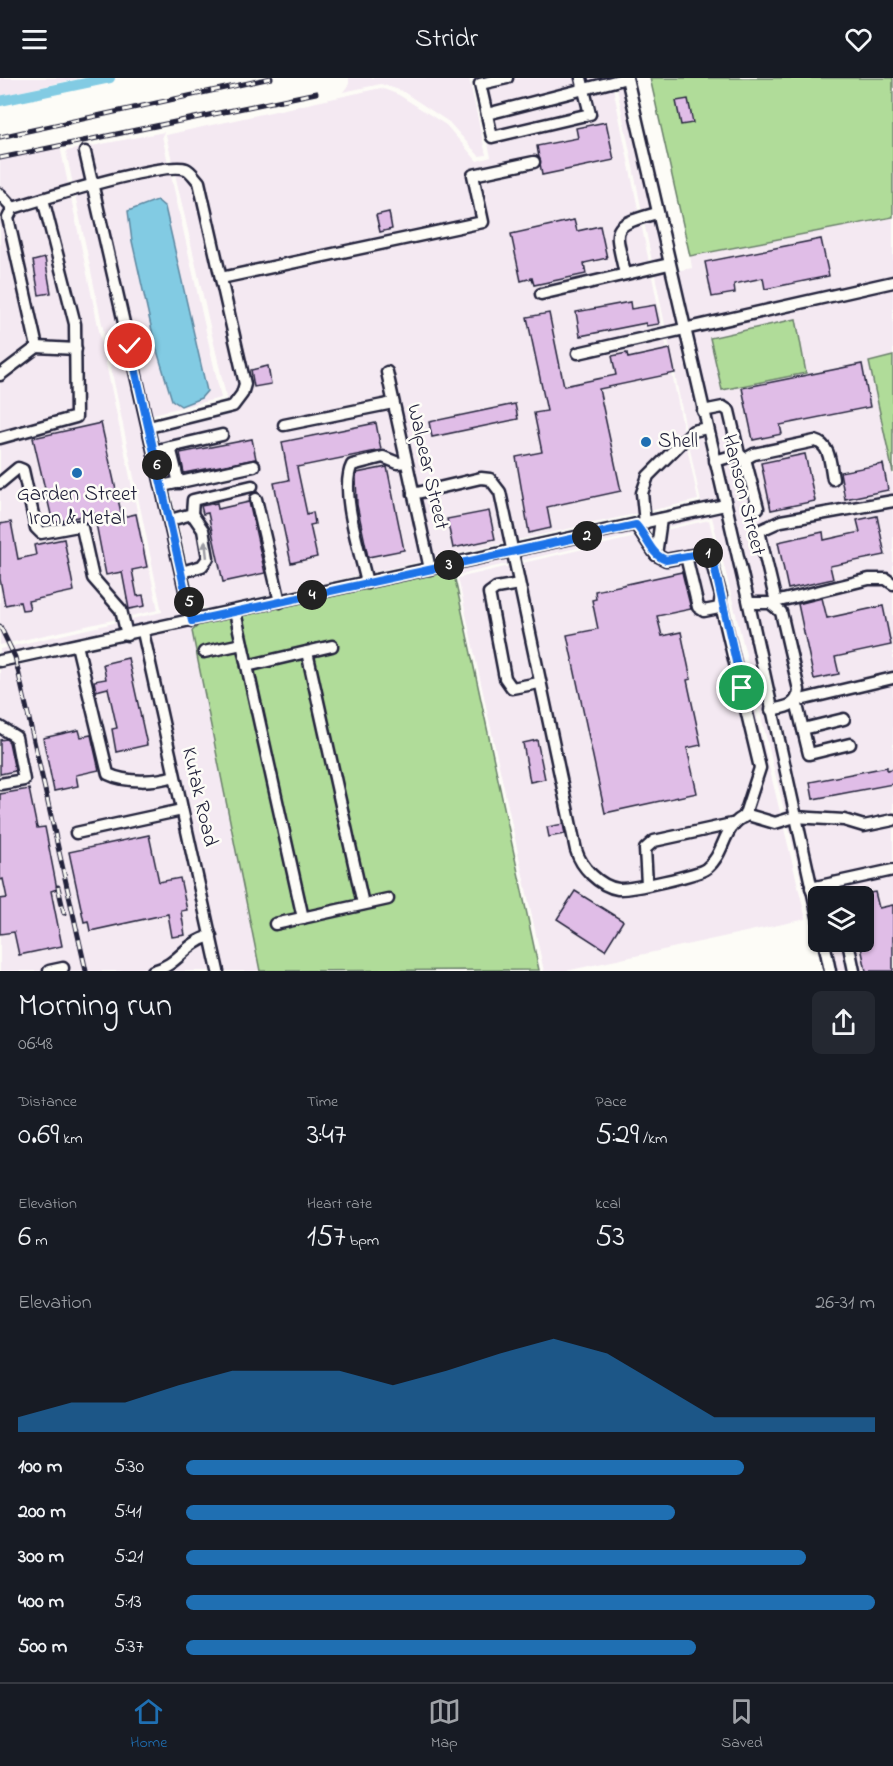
<!DOCTYPE html>
<html lang="en">
<head>
<meta charset="utf-8">
<style>
	body { margin:0; font-family:"Indie Flower",sans-serif; background:#242831; color:#f1f3f6; height:100vh; display:flex; flex-direction:column; font-size:22px; white-space:nowrap }
	* { box-sizing:border-box; margin:0 }
	p { font-size:20px; color:#9ea1a6 }
	.icon { flex:none; width:33px; height:33px; fill:none; stroke:currentColor; stroke-width:2; stroke-linecap:round; stroke-linejoin:round }
	.map { position:relative; height:893px; overflow:hidden }
	.sheet { display:flex; flex-direction:column; background:#171b24; flex:1 }
	.sheet>* { flex:none }
	.tools { position:absolute; left:808px; top:808px; display:grid; gap:12px }
	.tools a { display:grid; place-items:center; width:66px; height:66px; border-radius:9px; background:#171b24; box-shadow:0 2px 4px #0004; font-size:30px }
	.pin { position:absolute; display:grid; place-items:center; width:51px; height:51px; color:#fff; margin:-26px; border:3px solid #fff; border-radius:50%; box-shadow:0 2px 6px #0007 }
	.km { position:absolute; width:30px; height:30px; margin:-15px; border-radius:50%; background:#222; color:#fff; font-size:16px; line-height:30px; text-align:center }
	.round { display:grid; place-items:center; flex:none; width:63px; height:63px; border-radius:9px; background:#242831 }
	.head { display:flex; align-items:center; justify-content:space-between; height:102px; padding:0 18px }
	h1 { font-size:33px; font-weight:600; line-height:45px }
	.stats { display:grid; grid-template-columns:repeat(3,1fr); gap:9px; height:102px; padding:6px 18px }
	.stats div { display:grid; align-content:center }
	.stats b { font-size:30px; font-weight:600 }
	.stats small { font-size:16px; font-weight:400 }
	.stats p { font-size:16px }
	.chart { height:168px; padding:12px 18px }
	.chart p { display:flex; justify-content:space-between }
	.chart svg { width:100%; height:108px; margin-top:6px; fill:#1f6fb2; opacity:.7 }
	ul { padding:0 18px; list-style:none; font-size:20px }
	li { display:grid; grid-template-columns:96px 72px 1fr; align-items:center; height:45px }
	li i { height:15px; border-radius:8px; background:#1f6fb2 }
	header { display:flex; justify-content:space-between; align-items:center; height:78px; padding:0 18px; background:#171b24; font-size:27px; font-weight:600 }
	.tab-bar { display:flex; justify-content:space-around; align-items:center; height:84px; border-top:2px solid #363941; background:#171b24; font-size:16px; color:#9ea1a6 }
	.tab-bar a { display:grid; justify-items:center; gap:3px }
	.tab-bar .current { color:#1f6fb2 }
	.map>svg:first-child { display:block }
</style>
</head>
<body>
<header><svg class="icon" aria-label="menu" viewBox="0 0 24 24"><path d="M4 6h16M4 12h16M4 18h16"/></svg>Stridr<svg class="icon" aria-label="heart" viewBox="0 0 24 24"><path d="M12 20l-8-8c-3-5 5-10 8-4 3-6 11-1 8 4z"/></svg></header>
<div class="map">
<svg width="893" height="893" viewBox="0 0 893 893">
	<rect width="100%" height="100%" fill="#fdfcf7"/>
	<filter id="ink" filterUnits="userSpaceOnUse"><feTurbulence type="fractalNoise" baseFrequency=".0167" numOctaves="2"/><feDisplacementMap in="SourceGraphic" scale="12" xChannelSelector="R" yChannelSelector="G"/><feConvolveMatrix kernelMatrix="1 2 1 2 8 2 1 2 1" color-interpolation-filters="sRGB"/></filter>
	<g filter="url(#ink)">
		<!-- built -->
		<g fill="#f4e9f2" fill-rule="evenodd">
			<polygon points="0,0 81,0 0,18"/>
			<polygon points="349,0 469,0 486,77 479,78 449,44 402,13 381,6 343,14 349,6"/>
			<polygon points="473,0 611,0 698,422 207,531 200,527 194,514 154,340 227,322 166,57 381,10 399,17 446,47 477,83 491,79"/>
			<polygon points="615,0 621,0 719,424 360,502 701,425"/>
			<polygon points="893,0 893,893 836,893 829,864 864,864 864,819 819,819 754,521 676,193 692,190 690,178 842,149"/>
			<path d="M 164,54 L 162,58 L 221,320 L 153,336 L 150,340 L 196,537 L 0,578 L 0,571 L 162,534 L 66,73 ZM 142,129 L 165,129 L 206,313 L 172,322 L 155,266 L 132,163 L 128,134 Z"/>
			<polygon points="60,68 158,532 0,567 0,81"/>
			<polygon points="721,433 743,524 812,837 810,837 712,439 454,498 453,492"/>
			<polygon points="709,442 806,841 566,893 544,893 458,500"/>
			<polygon points="199,547 192,554 260,893 0,893 0,591"/>
		</g>
		<!-- green -->
		<g fill="#b0dc99" stroke="#697f6a" stroke-width="1.5">
			<polygon points="650,0 893,0 893,139 690,178"/>
			<polygon points="796,241 806,295 722,312 710,260"/>
			<polygon points="893,278 893,395 869,284"/>
			<polygon points="453,492 539,892 260,893 192,553 199,547"/>
		</g>
		<!-- water -->
		<polygon fill="#82cbe3" stroke="#5c87a0" stroke-width="1.5" points="157,122 165,129 207,313 201,320 181,328 172,322 155,266 132,163 128,133"/>
		<g fill="none" stroke-linecap="round" stroke-linejoin="round">
			<!-- canal -->
			<polyline stroke="#82cbe3" stroke-width="10" points="0,23 110,0"/>
		</g>
		<!-- building -->
		<g fill="#e0bde7" stroke="#22223b" stroke-width="1.5">
			<polygon points="688,21 693,45 681,47 676,23"/>
			<polygon points="606,44 614,82 542,97 537,68 578,60 576,50"/>
			<polygon points="389,134 392,151 380,154 376,137"/>
			<polygon points="574,142 577,153 600,148 607,180 584,185 586,196 534,207 532,200 521,203 511,156"/>
			<polygon points="821,161 829,198 765,211 763,200 734,206 735,215 712,219 705,184"/>
			<polygon points="45,180 51,215 39,217 33,183"/>
			<polygon points="630,224 631,231 655,227 659,246 646,248 646,245 580,258 576,234"/>
			<polygon points="549,235 564,308 616,297 612,278 627,275 628,280 670,271 675,295 599,311 621,413 547,429 551,450 529,455 516,379 542,374 534,335 547,333 527,239"/>
			<polygon points="862,286 870,329 780,347 782,356 753,362 742,310"/>
			<polygon points="268,288 271,306 254,309 251,292"/>
			<polygon points="515,326 518,341 432,359 429,344"/>
			<polygon points="101,345 122,439 136,436 147,489 132,492 137,518 143,517 145,528 129,531 122,494 106,497 94,435 53,445 33,360"/>
			<polygon points="376,345 381,372 297,389 307,436 313,434 315,446 310,447 317,479 291,485 274,405 289,402 282,364"/>
			<polygon points="252,361 256,381 184,395 180,375"/>
			<polygon points="805,376 815,423 771,432 761,385"/>
			<polygon points="883,386 888,412 845,421 840,394"/>
			<polygon points="387,389 404,472 368,479 357,427 356,399 357,395"/>
			<polygon points="249,424 265,495 223,504 208,435 203,436 201,428 217,425 218,431"/>
			<polygon points="489,433 495,461 453,470 447,441"/>
			<polygon points="877,438 885,477 830,488 833,501 788,511 778,464 823,454 824,462 860,454 857,442"/>
			<polygon points="11,444 18,481 36,477 34,467 64,461 74,513 28,523 30,531 22,532 20,524 5,527 0,501 0,446"/>
			<polygon points="682,494 691,531 657,538 662,558 681,554 691,601 687,602 701,667 687,670 697,715 605,735 567,557 598,551 592,522 596,521 595,513"/>
			<polygon points="822,520 827,540 883,528 891,567 835,579 839,596 814,601 798,526"/>
			<polygon points="128,580 147,667 116,674 112,651 117,650 108,610 96,613 94,603 106,601 103,586"/>
			<polygon points="79,652 81,659 91,657 99,692 76,697 78,708 54,713 43,660"/>
			<polygon points="6,661 9,664 15,693 0,696 0,662"/>
			<polygon points="537,662 545,701 530,704 523,665"/>
			<polygon points="887,689 887,692 893,691 893,706 813,721 810,704"/>
			<polygon points="29,711 37,750 45,749 57,811 51,813 62,868 19,877 14,854 0,856 0,821 7,820 3,801 0,802 0,716"/>
			<polygon points="563,746 565,756 549,759 547,749"/>
			<polygon points="149,757 159,804 180,800 187,832 181,833 185,857 172,859 168,836 90,853 88,843 84,844 69,774"/>
			<polygon points="575,813 623,843 605,872 557,841"/>
			<polygon points="875,814 879,830 893,827 893,893 866,893 860,864 864,864 864,816"/>
		</g>
		<g fill="none" stroke-linecap="round" stroke-linejoin="round">
			<defs>
				<g id="minor">
					<polyline points="507,0 480,6 492,59 590,36 581,0"/>
					<polyline points="627,0 748,522 819,843"/>
					<polyline points="487,36 627,0"/>
					<polyline points="85,74 192,543"/>
					<polyline points="0,116 13,130"/>
					<path d="M 625,196 C 615,148 608,149 657,135"/>
					<polyline points="221,200 483,144 473,97 534,84"/>
					<polyline points="541,216 669,186"/>
					<polyline points="37,269 76,271"/>
					<polyline points="578,275 893,204"/>
					<polyline points="387,294 430,491"/>
					<path d="M 0,297 L 37,269 L 8,140 L 13,130 C 42,121 164,83 186,91 C 191,93 195,100 199,104 L 245,306 L 242,316 L 233,328 L 149,349"/>
					<polyline points="703,333 723,329 729,333 739,376 745,381 758,430"/>
					<polyline points="284,347 393,325"/>
					<polyline points="0,360 76,339 75,246 43,121"/>
					<polyline points="170,369 222,357"/>
					<polyline points="154,373 170,369 179,405"/>
					<path d="M 745,381 L 754,376 L 815,363 C 831,367 830,387 833,401"/>
					<polyline points="715,383 739,376"/>
					<polyline points="0,405 18,390 23,392 36,450 41,455 78,448 82,450 93,500 121,532 127,557"/>
					<polyline points="162,408 254,388"/>
					<path d="M 413,416 L 481,400 L 490,401 L 500,414 L 576,772 C 581,789 599,808 618,811 C 629,812 700,797 707,790 C 726,775 722,746 748,737 L 775,745 L 795,739 L 844,742 L 864,748 L 893,742"/>
					<polyline points="256,421 280,524"/>
					<polyline points="170,442 192,436 193,422 252,408"/>
					<polyline points="645,445 642,415 648,398 693,353 707,350"/>
					<polyline points="636,447 656,477 661,441"/>
					<polyline points="656,477 666,482 704,475 709,475 721,518 719,530 704,533 698,529 686,478"/>
					<polyline points="182,494 202,488 208,480 203,452 192,436"/>
					<path d="M 367,505 C 361,477 339,412 352,387 L 383,379 L 398,385 L 406,384"/>
					<polyline points="519,506 496,510 489,515 505,600 512,610 539,605"/>
					<polyline points="776,524 759,453 781,443 893,423"/>
					<path d="M 749,525 L 770,525 L 781,534 L 799,612 C 797,629 785,629 771,632"/>
					<polyline points="771,525 869,501 886,501 893,506"/>
					<polyline points="721,527 760,690 744,739"/>
					<polyline points="235,534 247,588 332,568"/>
					<polyline points="143,554 218,893"/>
					<path d="M 77,567 L 108,696 C 126,705 156,704 174,698"/>
					<polyline points="204,574 242,566"/>
					<polyline points="307,574 363,826"/>
					<polyline points="0,583 725,427"/>
					<polyline points="247,588 303,840"/>
					<polyline points="0,649 16,659 24,702 0,706"/>
					<polyline points="803,651 844,641"/>
					<polyline points="850,666 809,676 796,623 893,600"/>
					<polyline points="76,755 182,732"/>
					<polyline points="834,805 838,819"/>
					<polyline points="647,806 645,771 654,763 732,746"/>
					<polyline points="811,810 893,792"/>
					<polyline points="275,846 388,821"/>
					<polyline points="824,864 830,893"/>
					<polyline points="848,864 854,893"/>
					<polyline points="49,893 63,890"/>
					<path d="M 153,893 C 179,887 184,865 211,858"/>
				</g>
			</defs>
			<!-- minor casing -->
			<use href="#minor" stroke="#22223b" stroke-width="15"/>
			<!-- minor -->
			<use href="#minor" stroke="#fdfcf7" stroke-width="10"/>
			<defs>
				<g id="rail">
					<polyline points="0,59 271,0"/>
					<polyline points="0,80 316,15"/>
					<polyline points="0,548 15,579 86,893"/>
					<polyline points="58,809 64,835"/>
				</g>
			</defs>
			<!-- rail casing -->
			<use href="#rail" stroke="#22223b" stroke-width="5"/>
			<!-- rail -->
			<use href="#rail" stroke="#fdfcf7" stroke-width="3" stroke-dasharray="9" stroke-linecap="butt"/>
		</g>
		<!-- one-way arrows -->
		<defs><path id="oneway-solid" d="M-6-.8H1V-3.2L6.5 0L1 3.2V.8H-6Z" transform="scale(1.5)"/></defs>
		<use fill="#9a9aa2" href="#oneway-solid" transform="translate(206 471) rotate(-96)"/>
	</g>
	<g fill="none" stroke-linecap="round" stroke-linejoin="round" filter="url(#ink)">
		<defs>
			<path id="route" d="M 130,268 L 192,543 L 636,447 C 647,459 651,477 666,482 L 704,475 L 712,478 L 742,610"/>
		</defs>
		<!-- route casing -->
		<use href="#route" stroke="#fff" stroke-width="12"/>
		<!-- route -->
		<use href="#route" stroke="#1a73e8" stroke-width="8"/>
	</g>
	<!-- markers -->
	<g fill="#1f6fb2" stroke="#fdfcf7" stroke-width="2">
		<circle cx="646" cy="364" r="6"/>
		<circle cx="77" cy="395" r="6"/>
	</g>
	<g text-anchor="middle" dominant-baseline="central" stroke-width="5" stroke-linejoin="round" paint-order="stroke">
		<!-- poi labels -->
		<g font-size="21" fill="#22223b" stroke="#fdfcf7" text-anchor="start">
			<text x="658" y="364">Shell</text>
			<text x="77" y="417" text-anchor="middle">Garden Street<tspan x="77" dy="24">Iron &amp; Metal</tspan></text>
		</g>
		<!-- street labels -->
		<g font-size="21" fill="#22223b" stroke="#fdfcf7">
			<text transform="translate(427 389) rotate(77)">Walpear Street</text>
			<text transform="translate(743 417) rotate(76)">Hanson Street</text>
			<text transform="translate(199 719) rotate(77)">Kutak Road</text>
		</g>
	</g>
</svg>
<div class="tools">
<a><svg class="icon" aria-label="layers" viewBox="0 0 24 24"><path d="M12 4l9 5-9 5-9-5zM3 14l9 5 9-5"/></svg></a>
</div>
<div class="pin" style="left:742px;top:610px;background:#1e9e55"><svg class="icon" aria-label="arrive" viewBox="0 0 24 24"><path d="M6 21V4h12l-3 4 3 4H6"/></svg></div>
<div class="pin" style="left:130px;top:268px;background:#d93025"><svg class="icon" aria-label="check" viewBox="0 0 24 24"><path d="M5 12l5 5 9-10"/></svg></div>
<b class="km" style="left:708px;top:475px">1</b>
<b class="km" style="left:587px;top:458px">2</b>
<b class="km" style="left:449px;top:487px">3</b>
<b class="km" style="left:312px;top:517px">4</b>
<b class="km" style="left:189px;top:524px">5</b>
<b class="km" style="left:157px;top:387px">6</b>
</div>
<section class="sheet">
<div class="head"><div><h1>Morning run</h1><p>06:48</p></div><a class="round"><svg class="icon" aria-label="share" viewBox="0 0 24 24"><path d="M12 15V3M7 8l5-5 5 5M5 13v7h14v-7"/></svg></a></div>
<div class="stats">
<div><p>Distance</p><b>0.69<small> km</small></b></div>
<div><p>Time</p><b>3:47</b></div>
<div><p>Pace</p><b>5:29<small> /km</small></b></div>
</div>
<div class="stats">
<div><p>Elevation</p><b>6<small> m</small></b></div>
<div><p>Heart rate</p><b>157<small> bpm</small></b></div>
<div><p>kcal</p><b>53</b></div>
</div>
<div class="chart"><p><span>Elevation</span>26–31 m</p>
<svg viewBox="0 0 160 44" preserveAspectRatio="none"><path d="M0 44V38L10 32L20 32L30 25L40 19L50 19L60 19L70 25L80 19L90 12L100 6L110 12L120 25L130 38L140 38L150 38L160 38V44z"/></svg>
</div>
<ul>
<li><b>100 m</b>5:30<i style="width:81%"></i></li>
<li><b>200 m</b>5:41<i style="width:71%"></i></li>
<li><b>300 m</b>5:21<i style="width:90%"></i></li>
<li><b>400 m</b>5:13<i style="width:100%"></i></li>
<li><b>500 m</b>5:37<i style="width:74%"></i></li>
</ul>
</section>
<nav class="tab-bar">
<a class="current"><svg class="icon" aria-label="home" viewBox="0 0 24 24"><path d="M3 11l9-7 9 7M6 9v11h12V9"/></svg>Home</a>
<a><svg class="icon" aria-label="map" viewBox="0 0 24 24"><path d="M3 6l6-2 6 2 6-2v14l-6 2-6-2-6 2zM9 4v14M15 6v14"/></svg>Map</a>
<a><svg class="icon" aria-label="saved" viewBox="0 0 24 24"><path d="M7 4h10v16l-5-4-5 4z"/></svg>Saved</a>
</nav>
</body>
</html>
